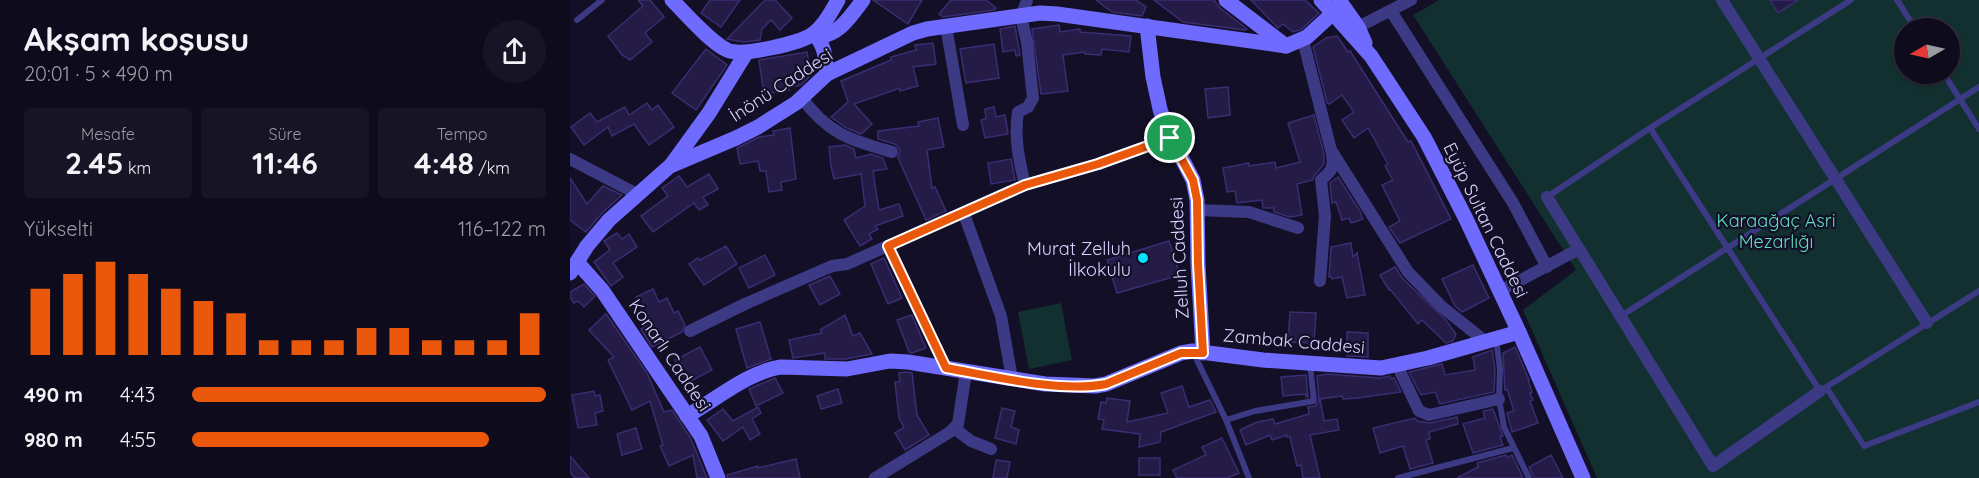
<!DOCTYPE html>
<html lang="tr">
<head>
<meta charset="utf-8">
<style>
	body { margin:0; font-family:Quicksand,sans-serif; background:#171425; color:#f1f3f6; height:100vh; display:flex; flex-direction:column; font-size:22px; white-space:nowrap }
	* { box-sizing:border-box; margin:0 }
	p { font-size:20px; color:#9b9ba3 }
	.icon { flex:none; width:33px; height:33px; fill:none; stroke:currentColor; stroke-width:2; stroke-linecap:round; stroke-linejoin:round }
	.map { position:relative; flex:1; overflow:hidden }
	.sheet { display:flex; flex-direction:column; background:#0e0b1c; width:570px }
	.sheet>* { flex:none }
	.needle { width:39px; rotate:261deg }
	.controls { position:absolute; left:1324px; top:18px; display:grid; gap:12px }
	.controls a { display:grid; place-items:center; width:66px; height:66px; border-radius:50%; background:#0e0b1c; box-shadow:0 2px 4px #0004,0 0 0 2px #2e2b3b; font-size:30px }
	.pin { position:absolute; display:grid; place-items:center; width:51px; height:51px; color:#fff; margin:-26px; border:3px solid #fff; border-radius:50%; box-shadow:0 2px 6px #0007 }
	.round { display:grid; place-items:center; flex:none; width:63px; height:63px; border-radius:32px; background:#171425 }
	.summary { display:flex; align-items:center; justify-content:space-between; height:102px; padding:0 24px }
	h1 { font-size:33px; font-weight:700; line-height:45px }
	.stats { display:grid; grid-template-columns:repeat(3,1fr); gap:9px; height:102px; padding:6px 24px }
	.stats div { display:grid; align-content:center; border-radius:6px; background:#171425; text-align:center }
	.stats b { font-size:30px; font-weight:700 }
	.stats small { font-size:16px; font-weight:400 }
	.stats p { font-size:16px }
	.chart { height:168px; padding:12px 24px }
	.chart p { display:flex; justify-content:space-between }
	.chart svg { width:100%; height:108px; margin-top:6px; stroke:#ea580c; stroke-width:6 }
	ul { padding:0 24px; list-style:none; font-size:20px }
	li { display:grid; grid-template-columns:96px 72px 1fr; align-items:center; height:45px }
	li i { height:15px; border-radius:8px; background:#ea580c }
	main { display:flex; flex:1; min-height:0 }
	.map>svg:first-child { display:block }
</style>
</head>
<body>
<main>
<section class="sheet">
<div class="summary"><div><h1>Akşam koşusu</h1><p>20:01 · 5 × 490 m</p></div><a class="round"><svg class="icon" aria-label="share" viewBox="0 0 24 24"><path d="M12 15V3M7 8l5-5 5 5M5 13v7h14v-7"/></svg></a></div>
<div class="stats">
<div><p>Mesafe</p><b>2.45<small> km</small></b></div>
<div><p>Süre</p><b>11:46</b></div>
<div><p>Tempo</p><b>4:48<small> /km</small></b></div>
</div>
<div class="chart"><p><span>Yükselti</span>116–122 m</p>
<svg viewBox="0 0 160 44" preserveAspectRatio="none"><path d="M5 44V17M15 44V11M25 44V6M35 44V11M45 44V17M55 44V22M65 44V27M75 44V38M85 44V38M95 44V38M105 44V33M115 44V33M125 44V38M135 44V38M145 44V38M155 44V27"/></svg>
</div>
<ul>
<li><b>490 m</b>4:43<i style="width:100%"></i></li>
<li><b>980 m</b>4:55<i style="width:84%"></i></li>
</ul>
</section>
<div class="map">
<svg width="1409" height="478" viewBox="0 0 1409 478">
	<rect width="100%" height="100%" fill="#130f26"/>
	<!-- green -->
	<g fill="#12302f" fill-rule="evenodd">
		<path d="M 869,0 L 1409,0 L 1409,478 L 1027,478 L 953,310 L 1006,270 L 843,15 ZM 1335,28 L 1380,28 L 1380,74 L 1335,74 Z"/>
		<polygon points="491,303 502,360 459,369 448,312"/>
	</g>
	<!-- building -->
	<g fill="#241b47" stroke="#3b2d73" stroke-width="1.5">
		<polygon points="68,0 80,0 94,17 75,33 82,42 60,60 52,55 38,36 73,6"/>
		<polygon points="140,0 170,0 151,27 131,13"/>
		<polygon points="195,0 205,0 222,18 210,30 201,20 192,29 190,40 174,42 157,39"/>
		<polygon points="303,0 352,0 338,24"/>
		<polygon points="381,0 416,0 426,8 424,10 373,17 369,14"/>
		<polygon points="526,0 566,0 576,7 572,16 542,12"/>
		<polygon points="584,0 644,0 650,8 677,29 675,30 613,22"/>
		<polygon points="681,0 735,0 749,13 732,29 723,32 713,24 708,28"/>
		<polygon points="1200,0 1228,0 1208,13"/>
		<polygon points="489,25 490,32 510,29 510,32 561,36 559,52 532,49 531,55 515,54 515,52 493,55 498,91 471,94 462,29"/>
		<polygon points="445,26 450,55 446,56 445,50 433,52 430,29"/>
		<polygon points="767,36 778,52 780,51 838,142 841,141 881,219 830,243 819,227 830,221 812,185 823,180 815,166 818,164 798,128 784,138 772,120 784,112 772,95 759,104 757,102 743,47 756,38"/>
		<polygon points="363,43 366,64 343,67 348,86 330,91 330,88 284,104 302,124 291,134 275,127 261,117 278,102 271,81 321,60 321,57 346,50 345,45"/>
		<polygon points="424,44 429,78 396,83 390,49"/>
		<polygon points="136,49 157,65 126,110 102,93"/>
		<polygon points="237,52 241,75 231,85 219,87 219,90 194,94 189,60"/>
		<polygon points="658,87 660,115 638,118 635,89"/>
		<polygon points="77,103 82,110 88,105 104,127 79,145 64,124 42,136 38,127 14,145 1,127 20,113 27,122 55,107 59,115"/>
		<polygon points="424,107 426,117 435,115 438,134 415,138 411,120 416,119 415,109"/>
		<polygon points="744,115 754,154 754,164 744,176 743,180 727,184 732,215 720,217 704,212 704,208 693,208 692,200 667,203 665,191 657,192 653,168 679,163 679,166 705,162 706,168 730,162 718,123"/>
		<polygon points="368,118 374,147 357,150 362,188 365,187 376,211 356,220 328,158 330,150 325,144 308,139 308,131 349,126 348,122"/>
		<polygon points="220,128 226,179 211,182 212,190 199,192 196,171 190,171 188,161 170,164 167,148 189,137 204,135 203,131"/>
		<polygon points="275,145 284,149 286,158 301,154 313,158 317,169 303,171 309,210 329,204 333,216 305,226 308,229 299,234 302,239 290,246 274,220 295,206 291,174 264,179 261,166 259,147"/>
		<polygon points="441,159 445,180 421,184 418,163"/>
		<polygon points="139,174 148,189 133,197 138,205 129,210 124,203 83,232 71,216 98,196 92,188 109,176 117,187"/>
		<polygon points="768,177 790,211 793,219 781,223 779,218 772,220 766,202 762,203 760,183"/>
		<polygon points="0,178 17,204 33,186 52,195 32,213 16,232 0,220"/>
		<polygon points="47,233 52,239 59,234 67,247 43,263 53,277 41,286 24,262 40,250 34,241"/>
		<polygon points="599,241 610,275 547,293 537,260"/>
		<polygon points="781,243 783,257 787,253 795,295 777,298 772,277 762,279 761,276 759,277 761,247"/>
		<polygon points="156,246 167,264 134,285 119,264 128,258 130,260"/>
		<polygon points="195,255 205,275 179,288 169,268"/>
		<polygon points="314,258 332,298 318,304 301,264"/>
		<polygon points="903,265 919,298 892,312 885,306 872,279"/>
		<polygon points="825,267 832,278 875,319 886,334 883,341 876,343 852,320 848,324 820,289 819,290 810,275"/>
		<polygon points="260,276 270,294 250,305 239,285"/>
		<polygon points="14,284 25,296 14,307 8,301 4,303 0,297 0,292"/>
		<polygon points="83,289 89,302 97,298 104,313 108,311 115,325 112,332 82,347 71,329 79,325 66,297"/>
		<polygon points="720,312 746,313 744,343 718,342"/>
		<polygon points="36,314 77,373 94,412 102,410 120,437 137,478 127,478 123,455 99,466 90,446 93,445 80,401 62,410 38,360 44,357 19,330"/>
		<polygon points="275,315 283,336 290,333 302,354 276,359 255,359 255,353 223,358 219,340 252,333 250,330"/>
		<polygon points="342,315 356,348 342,353 339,352 327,320"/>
		<polygon points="190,322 201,359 177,368 166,329"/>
		<polygon points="777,332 798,333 798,357 777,356"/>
		<polygon points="130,347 142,370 117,383 105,360"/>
		<polygon points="945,347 959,380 958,380 962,392 960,393 963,400 960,401 968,423 942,432 937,413 944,411 937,389 935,390 933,353"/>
		<polygon points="922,350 925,369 924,392 870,404 865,392 851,395 839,372 872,364 875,375 905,370 903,357"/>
		<polygon points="336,372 342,373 347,415 359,435 335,450 325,433 334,427 329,418 325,382 330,382 329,373"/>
		<polygon points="757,374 810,378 820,376 821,379 824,378 831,392 788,398 773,399 772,396 750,399 754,421 767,419 769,430 740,435 750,478 733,478 731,465 727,466 720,437 717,437 717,435 702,440 700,435 676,445 670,430 687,422 703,419 705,424 739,414 738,407 745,406 749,402 747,376"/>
		<polygon points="736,375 738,397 736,397 736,394 713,396 711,377"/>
		<polygon points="205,378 213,393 186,406 179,389"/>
		<polygon points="612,386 619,407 640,400 646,412 591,432 590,442 569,447 570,434 532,429 534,420 528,419 531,402 536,403 537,398 560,401 557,422 598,413 591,393"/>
		<polygon points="268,389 272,403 251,409 247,396"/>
		<polygon points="24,391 25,396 30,395 33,411 25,413 27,425 8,428 2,395"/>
		<polygon points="188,407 191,413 182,419 190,434 180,440 173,427 153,441 137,420 153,409 163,421"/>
		<polygon points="432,408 445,411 441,427 449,430 446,444 425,438"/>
		<polygon points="923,409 933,436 930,437 933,445 903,453 893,424 915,418 913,411"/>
		<polygon points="887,417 888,424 859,432 860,439 856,440 863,463 840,469 833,446 810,453 803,428 845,418 847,421 860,423"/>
		<polygon points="66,428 72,449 52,455 47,434"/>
		<polygon points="652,438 669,473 657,478 607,478 603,470 636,455 632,447"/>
		<polygon points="936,455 937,458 942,455 953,478 887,478 908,467 907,463"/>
		<polygon points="981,455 993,478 964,478 959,467"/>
		<polygon points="0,456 19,478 5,478 0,472"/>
		<rect x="569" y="458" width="21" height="17"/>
		<polygon points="226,459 230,478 158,478 157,475 188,466 188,468"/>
		<polygon points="426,460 440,462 437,478 423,478"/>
	</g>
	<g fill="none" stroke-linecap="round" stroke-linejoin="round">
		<!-- lane -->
		<g stroke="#3d3a85" stroke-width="6">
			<polyline points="1327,0 1345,28"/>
			<polyline points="7,20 32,0"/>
			<polyline points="1374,74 1409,129"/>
			<polyline points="1080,128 1250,391 1409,291"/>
			<polyline points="977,197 1080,128 1281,0"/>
			<polyline points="1051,316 1409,87"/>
			<polyline points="926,339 930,369 929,399 934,427 959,478"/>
			<polyline points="623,352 656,420 679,478"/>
			<polyline points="1256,387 1294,446 1409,402"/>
			<polyline points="656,420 685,411 744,401 740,364"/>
			<polyline points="828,478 943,448"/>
		</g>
		<!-- street -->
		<g stroke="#3d3a85" stroke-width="12">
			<polyline points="1152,0 1357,323"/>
			<polyline points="821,11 943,203 977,267"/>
			<polyline points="376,26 393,125"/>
			<polyline points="788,27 841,0"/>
			<polyline points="733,40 761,150 838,272 871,306 916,342"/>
			<path d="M 232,98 C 258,134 281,140 322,152"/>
			<polyline points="0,159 67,194"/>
			<path d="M 455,185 C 449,160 444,138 448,112 L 458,107 L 463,98 L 457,42 L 451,17 L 457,0"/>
			<polyline points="977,197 1143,466 1250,391"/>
			<polyline points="628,210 679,212 728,228"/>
			<polyline points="394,214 431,316 442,379"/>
			<polyline points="318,246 376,368"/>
			<path d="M 750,281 L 755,216 L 751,180 C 762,171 764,168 762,153"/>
			<polyline points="930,291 1009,249"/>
			<polyline points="120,331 175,304 262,266 277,264 455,185 528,164 600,138"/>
			<polyline points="827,365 849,411 859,415 929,399"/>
			<polyline points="384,428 401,441 421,449"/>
			<polyline points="305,478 380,432 388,424 396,372"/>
		</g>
		<!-- secondary -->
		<g stroke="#6f6bff" stroke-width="15">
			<path d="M 102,0 C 116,14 140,42 157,50 C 172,57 230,43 243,34 C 254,26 261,12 268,0"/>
			<polyline points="656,0 716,46"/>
			<polyline points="751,0 801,56 854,137 896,219 949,332 1013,478"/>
			<polyline points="769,0 788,27 795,43"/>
			<polyline points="577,26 583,77 590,109 596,128 623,180 627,200 628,264 633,353"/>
			<path d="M 243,34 C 255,42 256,61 257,74"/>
			<path d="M 248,37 C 270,34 280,17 293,0"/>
			<polyline points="102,164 139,113 176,53"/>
			<polyline points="7,262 32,290 131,436 148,478"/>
			<polyline points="0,273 17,246 39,220 100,166 166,138 188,127 226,103 257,74 343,33 357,29 470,13 487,14 716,46 737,37 762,14"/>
			<path d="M 117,416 C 145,400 180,371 211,367 L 277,369 L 320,361 L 338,362 L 475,384 L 525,386 L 536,384 L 611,353 L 623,351 L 693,360 L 811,368 L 858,358 L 949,332"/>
		</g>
	</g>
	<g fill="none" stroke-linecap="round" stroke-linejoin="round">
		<defs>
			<path id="route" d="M 600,138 L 623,180 L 627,200 L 628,264 L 633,353 L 611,353 L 536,384 C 491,393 422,376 376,368 L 318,246 L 455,185 L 528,164 Z"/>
		</defs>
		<!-- route casing -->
		<use href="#route" stroke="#fff" stroke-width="12"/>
		<!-- route -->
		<use href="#route" stroke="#ea580c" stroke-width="8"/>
	</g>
	<!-- markers -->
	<circle fill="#00e5ff" stroke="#130f26" stroke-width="2" cx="573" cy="258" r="6"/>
	<g text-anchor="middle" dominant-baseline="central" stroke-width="4.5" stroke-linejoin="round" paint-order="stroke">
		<!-- street labels -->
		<g font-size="18" fill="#d9d4ff" stroke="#130f26">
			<text transform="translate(211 85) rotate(-33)">İnönü Caddesi</text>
			<text transform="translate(916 220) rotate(64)">Eyüp Sultan Caddesi</text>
			<text transform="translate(609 258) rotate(-93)">Zelluh Caddesi</text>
			<text transform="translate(724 341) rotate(5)">Zambak Caddesi</text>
			<text transform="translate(100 355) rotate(56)">Konarlı Caddesi</text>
		</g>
		<!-- park labels -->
		<g font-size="18" fill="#5fe0c0" stroke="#130f26">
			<text x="1206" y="220">Karaağaç Asri<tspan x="1206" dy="21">Mezarlığı</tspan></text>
		</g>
		<!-- poi labels -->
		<g font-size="18" fill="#d9d4ff" stroke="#130f26" text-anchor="end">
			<text x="561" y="248">Murat Zelluh<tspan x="561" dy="21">İlkokulu</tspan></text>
		</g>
	</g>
</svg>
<div class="controls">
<a><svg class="needle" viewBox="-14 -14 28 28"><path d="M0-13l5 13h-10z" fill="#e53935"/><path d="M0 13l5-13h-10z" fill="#9b9ba3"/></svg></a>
</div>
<div class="pin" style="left:600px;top:138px;background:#1e9e55"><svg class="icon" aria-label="arrive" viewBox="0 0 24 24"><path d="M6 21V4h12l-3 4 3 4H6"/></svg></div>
</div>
</main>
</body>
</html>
